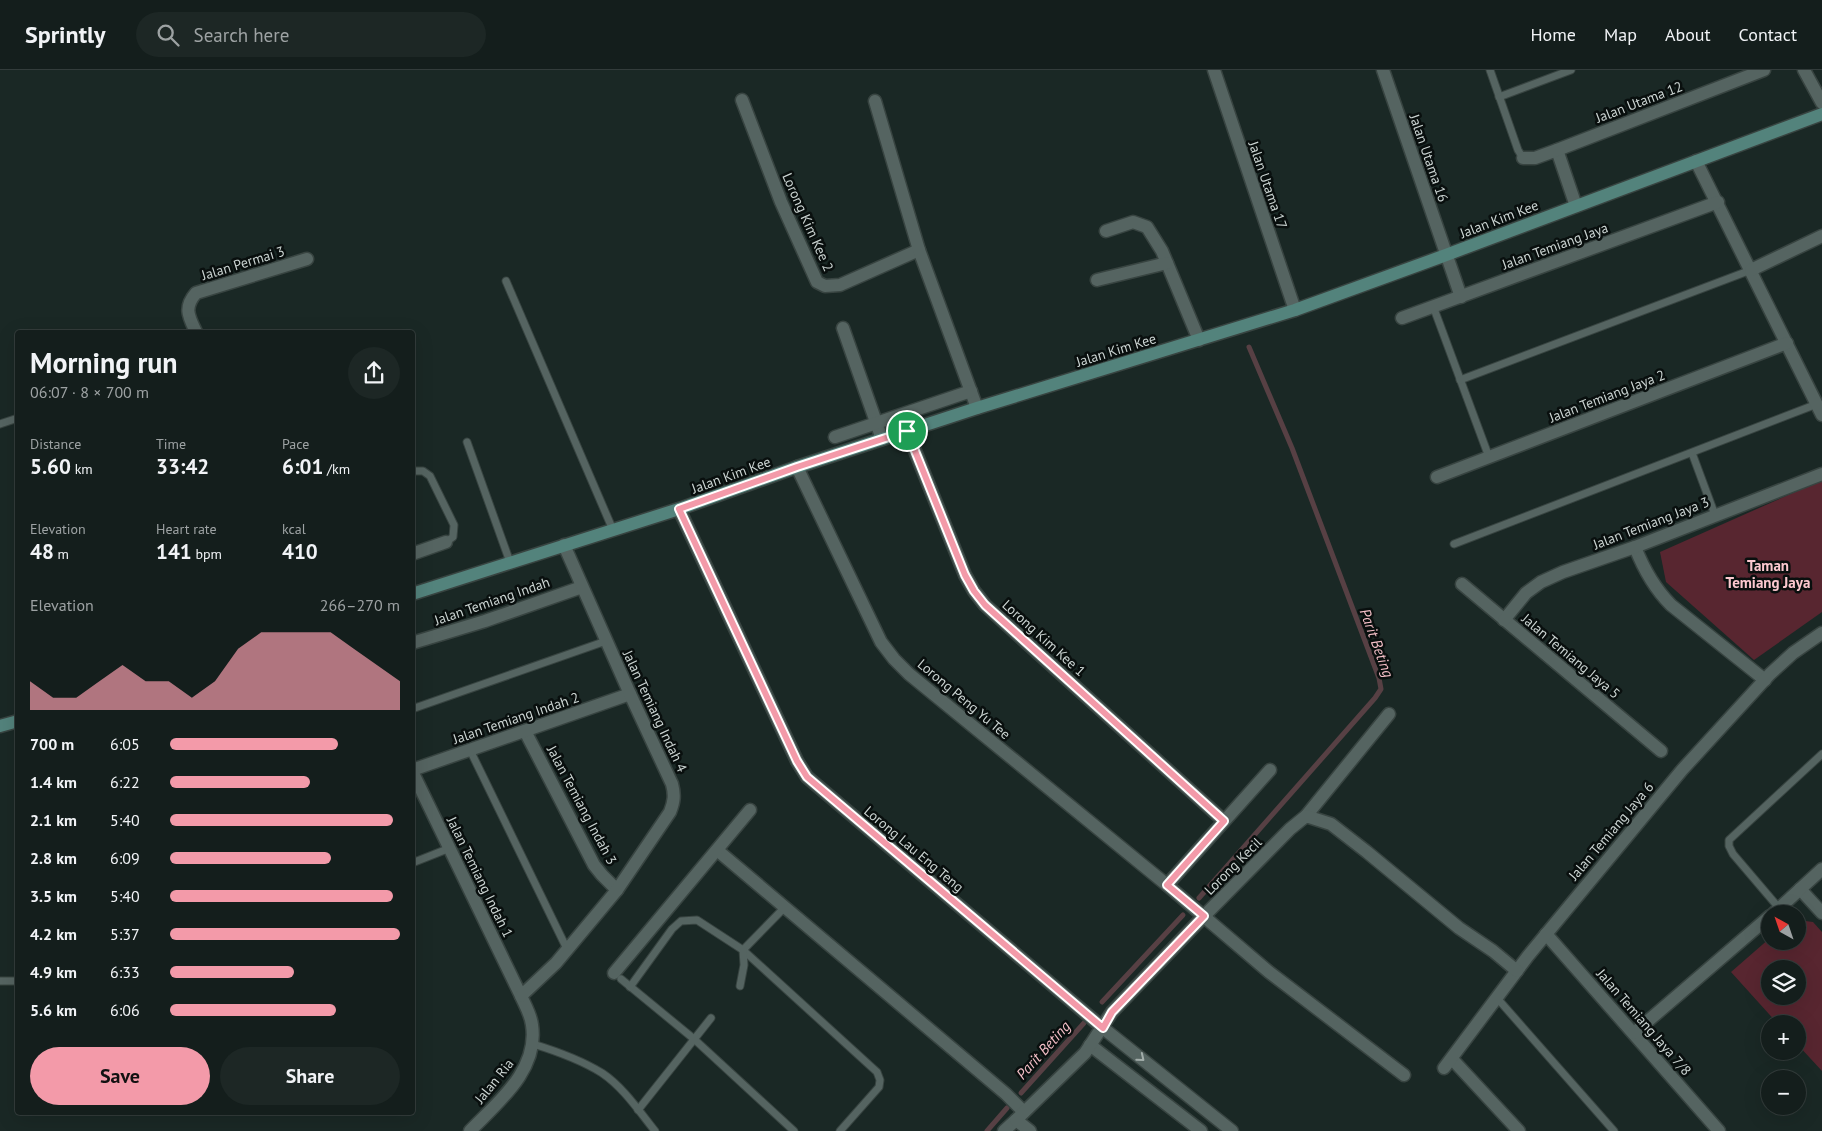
<!DOCTYPE html>
<html lang="en">
<head>
<meta charset="utf-8">
<style>
	body { margin:0; font-family:"PT Sans",sans-serif; background:#1d2725; color:#f1f3f6; height:100vh; display:flex; flex-direction:column; font-size:19px; white-space:nowrap }
	* { box-sizing:border-box; margin:0 }
	p { font-size:16px; color:#9da2a3 }
	.icon { flex:none; width:28px; height:28px; fill:none; stroke:currentColor; stroke-width:2; stroke-linecap:round; stroke-linejoin:round }
	.map { position:relative; flex:1; overflow:hidden }
	.sheet { position:absolute; left:15px; top:260px; width:400px; height:785px; display:flex; flex-direction:column; background:#141e1c; border-radius:5px; box-shadow:0 5px 20px #0002,0 0 0 1px #333c3b }
	.sheet>* { flex:none }
	.needle { width:32px; rotate:320deg }
	.fabs { position:absolute; left:1761px; top:835px; display:grid; gap:10px }
	.fabs a { display:grid; place-items:center; width:45px; height:45px; border-radius:50%; background:#141e1c; box-shadow:0 5px 20px #0002,0 0 0 1px #333c3b; font-size:25px }
	.pin { position:absolute; display:grid; place-items:center; width:42px; height:42px; color:#fff; margin:-21px; border:2px solid #fff; border-radius:50%; box-shadow:0 1px 5px #0007 }
	.round { display:grid; place-items:center; flex:none; width:52px; height:52px; border-radius:26px; background:#1d2725 }
	.head { display:flex; align-items:center; justify-content:space-between; height:85px; padding:0 15px }
	h1 { font-size:28px; font-weight:700; line-height:38px }
	.metrics { display:grid; grid-template-columns:repeat(3,1fr); gap:8px; height:85px; padding:5px 15px }
	.metrics div { display:grid; align-content:center }
	.metrics b { font-size:21px; font-weight:700 }
	.metrics small { font-size:14px; font-weight:400 }
	.metrics p { font-size:14px }
	.chart { height:140px; padding:10px 15px }
	.chart p { display:flex; justify-content:space-between }
	.chart svg { width:100%; height:90px; margin-top:5px; fill:#f39aa9; opacity:.7 }
	.primary-button { display:flex; gap:10px; margin-top:auto; padding:10px 15px }
	.primary-button a { flex:1; height:58px; border-radius:30px; background:#f39aa9; color:#111; font-size:20px; font-weight:700; line-height:58px; text-align:center }
	.primary-button a+a { background:#1d2725; color:#f1f3f6 }
	ul { padding:0 15px; list-style:none; font-size:16px }
	li { display:grid; grid-template-columns:80px 60px 1fr; align-items:center; height:38px }
	li i { height:12px; border-radius:6px; background:#f39aa9 }
	header { display:flex; align-items:center; gap:30px; box-sizing:border-box; height:70px; padding:0 25px; background:#141e1c; border-bottom:1px solid #333c3b }
	header strong { font-size:24px }
	nav { display:flex; gap:28px; margin-inline-start:auto; font-size:18px }
	.search { width:350px; height:45px; background:#1d2725; display:flex; align-items:center; gap:12px; box-sizing:border-box; padding:0 18px; border-radius:28px; color:#9da2a3; font-size:19px }
	.map>svg:first-child { display:block }
</style>
</head>
<body>
<header>
<strong>Sprintly</strong>
<div class="search"><svg class="icon" aria-label="search" viewBox="0 0 24 24"><circle cx="10" cy="10" r="6"/><path d="M15 15l6 6"/></svg>Search here</div>
<nav><a>Home</a><a>Map</a><a>About</a><a>Contact</a></nav>
</header>
<div class="map">
<svg width="1822" height="1061" viewBox="0 0 1822 1061">
	<rect width="100%" height="100%" fill="#1a2825"/>
	<!-- green -->
	<g fill="#582630" fill-rule="evenodd">
		<polygon points="1822,410 1822,542 1754,590 1666,512 1660,482"/>
		<path d="M 1798,850 L 1813,852 L 1822,862 L 1822,1001 L 1798,975 L 1798,954 L 1778,954 L 1731,902 L 1770,868 L 1770,871 L 1798,871 ZM 1770,899 L 1798,899 L 1798,926 L 1770,926 Z"/>
	</g>
	<g fill="none" stroke-linecap="round" stroke-linejoin="round">
		<!-- stream -->
		<g stroke="#574044" stroke-width="5">
			<polyline points="1199,828 1375,628 1381,619 1379,608 1292,378 1249,277"/>
			<polyline points="1102,932 1183,845"/>
			<polyline points="1021,1023 1084,953"/>
			<polyline points="987,1061 1007,1038"/>
		</g>
		<defs>
			<g id="lane">
				<polyline points="1490,0 1518,80 1523,88"/>
				<polyline points="1499,27 1571,0"/>
				<polyline points="506,211 613,460"/>
				<polyline points="1433,236 1489,387"/>
				<polyline points="1460,310 1751,200"/>
				<polyline points="0,354 18,348"/>
				<polyline points="467,372 510,492"/>
				<polyline points="1692,383 1715,445"/>
				<polyline points="412,401 423,401 430,406 454,455 453,467 446,472"/>
				<polyline points="1454,474 1817,334"/>
				<polyline points="412,639 606,571"/>
				<polyline points="470,680 567,879"/>
				<polyline points="412,793 450,778"/>
				<polyline points="785,837 743,880 877,1002 880,1010 879,1017 840,1061"/>
				<polyline points="1779,838 1733,784 1729,776 1729,770 1822,684"/>
				<polyline points="621,909 694,969 794,1061"/>
				<polyline points="0,911 17,911"/>
				<polyline points="630,917 672,859 681,851 697,850 743,880 744,895 740,916"/>
				<polyline points="1497,928 1614,1061"/>
				<path d="M 533,974 C 556,981 581,990 602,1003 C 623,1017 639,1041 655,1061"/>
				<polyline points="638,1040 711,948"/>
			</g>
			<g id="street">
				<polyline points="1214,0 1295,240"/>
				<polyline points="1383,0 1461,227"/>
				<polyline points="1804,0 1822,33"/>
				<polyline points="742,30 781,132 817,212 825,216 840,215 919,180"/>
				<polyline points="875,31 919,180 977,338"/>
				<polyline points="1557,80 1576,136"/>
				<polyline points="1523,88 1535,88 1557,80 1764,0"/>
				<polyline points="1696,91 1822,345"/>
				<polyline points="1106,161 1133,152 1147,157 1162,181 1199,270"/>
				<polyline points="1751,200 1822,166"/>
				<polyline points="1097,210 1167,193"/>
				<polyline points="1402,248 1718,132"/>
				<polyline points="843,258 882,369"/>
				<path d="M 196,262 C 189,247 183,238 196,223 L 307,189"/>
				<polyline points="907,361 965,505 974,521 985,535 1224,751"/>
				<polyline points="835,367 971,321"/>
				<polyline points="797,397 881,572 894,589 909,604 1167,815 1269,902 1404,1005"/>
				<polyline points="1437,407 1787,273"/>
				<polyline points="679,439 797,691 807,707 1103,958 1232,1061"/>
				<path d="M 1635,477 C 1644,500 1654,518 1671,535 L 1765,610"/>
				<polyline points="412,484 446,472"/>
				<polyline points="1462,514 1661,681"/>
				<polyline points="1504,550 1526,523 1541,512 1563,502 1635,477 1822,404"/>
				<polyline points="412,573 485,551 582,517"/>
				<polyline points="525,661 594,795 602,805 617,820"/>
				<polyline points="412,700 630,624"/>
				<path d="M 412,701 L 521,926 C 525,935 531,945 532,955 C 539,1000 498,1032 470,1061"/>
				<polyline points="1306,746 1389,644"/>
				<polyline points="717,780 1006,1024 1024,1042"/>
				<polyline points="1167,815 1270,700"/>
				<polyline points="1800,819 1822,843"/>
				<polyline points="1773,844 1822,799"/>
				<polyline points="1546,864 1719,1061"/>
				<polyline points="614,903 750,740"/>
				<path d="M 521,926 L 556,893 L 617,820 L 670,742 C 674,732 675,725 672,714 L 630,624 L 564,475"/>
				<polyline points="1634,963 1770,846"/>
				<polyline points="1090,975 1201,1061"/>
				<polyline points="1452,989 1519,1061"/>
				<polyline points="1444,998 1528,886 1682,700 1770,604 1793,583 1822,563"/>
				<polyline points="1004,1061 1016,1050"/>
				<polyline points="1030,1061 1016,1050 1085,983 1112,942 1204,846 1290,759 1306,746 1331,754 1367,782 1459,858 1493,881 1517,901"/>
			</g>
			<g id="secondary">
				<polyline points="412,524 679,439 797,397 977,338 1295,240 1446,185 1822,44"/>
				<polyline points="0,656 18,651"/>
			</g>
		</defs>
		<!-- lane casing -->
		<use href="#lane" stroke="#384441" stroke-width="9"/>
		<!-- street casing -->
		<use href="#street" stroke="#384441" stroke-width="15"/>
		<!-- secondary casing -->
		<use href="#secondary" stroke="#384441" stroke-width="15"/>
		<!-- lane -->
		<use href="#lane" stroke="#556461" stroke-width="7"/>
		<!-- street -->
		<use href="#street" stroke="#556461" stroke-width="12"/>
		<!-- secondary -->
		<use href="#secondary" stroke="#53837c" stroke-width="12"/>
	</g>
	<!-- one-way arrows -->
	<defs><path id="oneway-chevron" d="M-2-3.5L2.5 0L-2 3.5" fill="none" stroke-width="1.6" stroke-linecap="round" stroke-linejoin="round" transform="scale(1.25)"/></defs>
	<use stroke="#a2adaa" href="#oneway-chevron" transform="translate(1141 988) rotate(39)"/>
	<g fill="none" stroke-linecap="round" stroke-linejoin="round">
		<defs>
			<polygon id="route" points="907,361 965,505 974,521 985,535 1224,751 1167,815 1204,846 1112,942 1103,958 807,707 797,691 679,439 797,397"/>
		</defs>
		<!-- route casing -->
		<use href="#route" stroke="#fff" stroke-width="10"/>
		<!-- route -->
		<use href="#route" stroke="#f39aa9" stroke-width="6"/>
	</g>
	<g text-anchor="middle" dominant-baseline="central" stroke-width="5" stroke-linejoin="round" paint-order="stroke">
		<!-- street labels -->
		<g font-size="14" fill="#cbd4d2" stroke="#090f0e">
			<text transform="translate(1639 32) rotate(-21)">Jalan Utama 12</text>
			<text transform="translate(1429 88) rotate(71)">Jalan Utama 16</text>
			<text transform="translate(1268 115) rotate(71)">Jalan Utama 17</text>
			<text transform="translate(1499 149) rotate(-21)">Jalan Kim Kee</text>
			<text transform="translate(808 152) rotate(66)">Lorong Kim Kee 2</text>
			<text transform="translate(1555 176) rotate(-20)">Jalan Temiang Jaya</text>
			<text transform="translate(243 193) rotate(-17)">Jalan Permai 3</text>
			<text transform="translate(1116 280) rotate(-17)">Jalan Kim Kee</text>
			<text transform="translate(1607 326) rotate(-21)">Jalan Temiang Jaya 2</text>
			<text transform="translate(731 405) rotate(-20)">Jalan Kim Kee</text>
			<text transform="translate(1651 453) rotate(-21)">Jalan Temiang Jaya 3</text>
			<text transform="translate(492 531) rotate(-19)">Jalan Temiang Indah</text>
			<text transform="translate(1044 568) rotate(42)">Lorong Kim Kee 1</text>
			<text transform="translate(1571 586) rotate(40)">Jalan Temiang Jaya 5</text>
			<text transform="translate(964 629) rotate(40)">Lorong Peng Yu Tee</text>
			<text transform="translate(655 641) rotate(65)">Jalan Temiang Indah 4</text>
			<text transform="translate(516 648) rotate(-19)">Jalan Temiang Indah 2</text>
			<text transform="translate(582 735) rotate(62)">Jalan Temiang Indah 3</text>
			<text transform="translate(1611 761) rotate(-50)">Jalan Temiang Jaya 6</text>
			<text transform="translate(914 779) rotate(40)">Lorong Lau Eng Teng</text>
			<text transform="translate(1233 796) rotate(-45)">Lorong Kecil</text>
			<text transform="translate(480 807) rotate(64)">Jalan Temiang Indah 1</text>
			<text transform="translate(1644 952) rotate(49)">Jalan Temiang Jaya 7/8</text>
			<text transform="translate(494 1011) rotate(-51)">Jalan Ria</text>
		</g>
		<!-- neighbourhood labels -->
		<g font-size="15" font-weight="bold" fill="#fcc8cf" stroke="#090f0e">
			<text x="1768" y="495">Taman<tspan x="1768" dy="17">Temiang Jaya</tspan></text>
		</g>
		<!-- water labels -->
		<g font-size="15" font-style="italic" fill="#f4bfc7" stroke="#090f0e">
			<text transform="translate(1377 573) rotate(70)">Parit Beting</text>
			<text transform="translate(1043 980) rotate(-48)">Parit Beting</text>
		</g>
	</g>
</svg>
<div class="fabs">
<a><svg class="needle" viewBox="-14 -14 28 28"><path d="M0-13l5 13h-10z" fill="#e53935"/><path d="M0 13l5-13h-10z" fill="#9da2a3"/></svg></a>
<a><svg class="icon" aria-label="layers" viewBox="0 0 24 24"><path d="M12 4l9 5-9 5-9-5zM3 14l9 5 9-5"/></svg></a>
<a>+</a>
<a>−</a>
</div>
<div class="pin" style="left:907px;top:361px;background:#1e9e55"><svg class="icon" aria-label="arrive" viewBox="0 0 24 24"><path d="M6 21V4h12l-3 4 3 4H6"/></svg></div>
<section class="sheet">
<div class="head"><div><h1>Morning run</h1><p>06:07 · 8 × 700 m</p></div><a class="round"><svg class="icon" aria-label="share" viewBox="0 0 24 24"><path d="M12 15V3M7 8l5-5 5 5M5 13v7h14v-7"/></svg></a></div>
<div class="metrics">
<div><p>Distance</p><b>5.60<small> km</small></b></div>
<div><p>Time</p><b>33:42</b></div>
<div><p>Pace</p><b>6:01<small> /km</small></b></div>
</div>
<div class="metrics">
<div><p>Elevation</p><b>48<small> m</small></b></div>
<div><p>Heart rate</p><b>141<small> bpm</small></b></div>
<div><p>kcal</p><b>410</b></div>
</div>
<div class="chart"><p><span>Elevation</span>266–270 m</p>
<svg viewBox="0 0 160 44" preserveAspectRatio="none"><path d="M0 44V30L10 38L20 38L30 30L40 22L50 30L60 30L70 38L80 30L90 14L100 6L110 6L120 6L130 6L140 14L150 22L160 30V44z"/></svg>
</div>
<ul>
<li><b>700 m</b>6:05<i style="width:73%"></i></li>
<li><b>1.4 km</b>6:22<i style="width:61%"></i></li>
<li><b>2.1 km</b>5:40<i style="width:97%"></i></li>
<li><b>2.8 km</b>6:09<i style="width:70%"></i></li>
<li><b>3.5 km</b>5:40<i style="width:97%"></i></li>
<li><b>4.2 km</b>5:37<i style="width:100%"></i></li>
<li><b>4.9 km</b>6:33<i style="width:54%"></i></li>
<li><b>5.6 km</b>6:06<i style="width:72%"></i></li>
</ul>
<div class="primary-button"><a>Save</a><a>Share</a></div>
</section>
</div>
</body>
</html>
